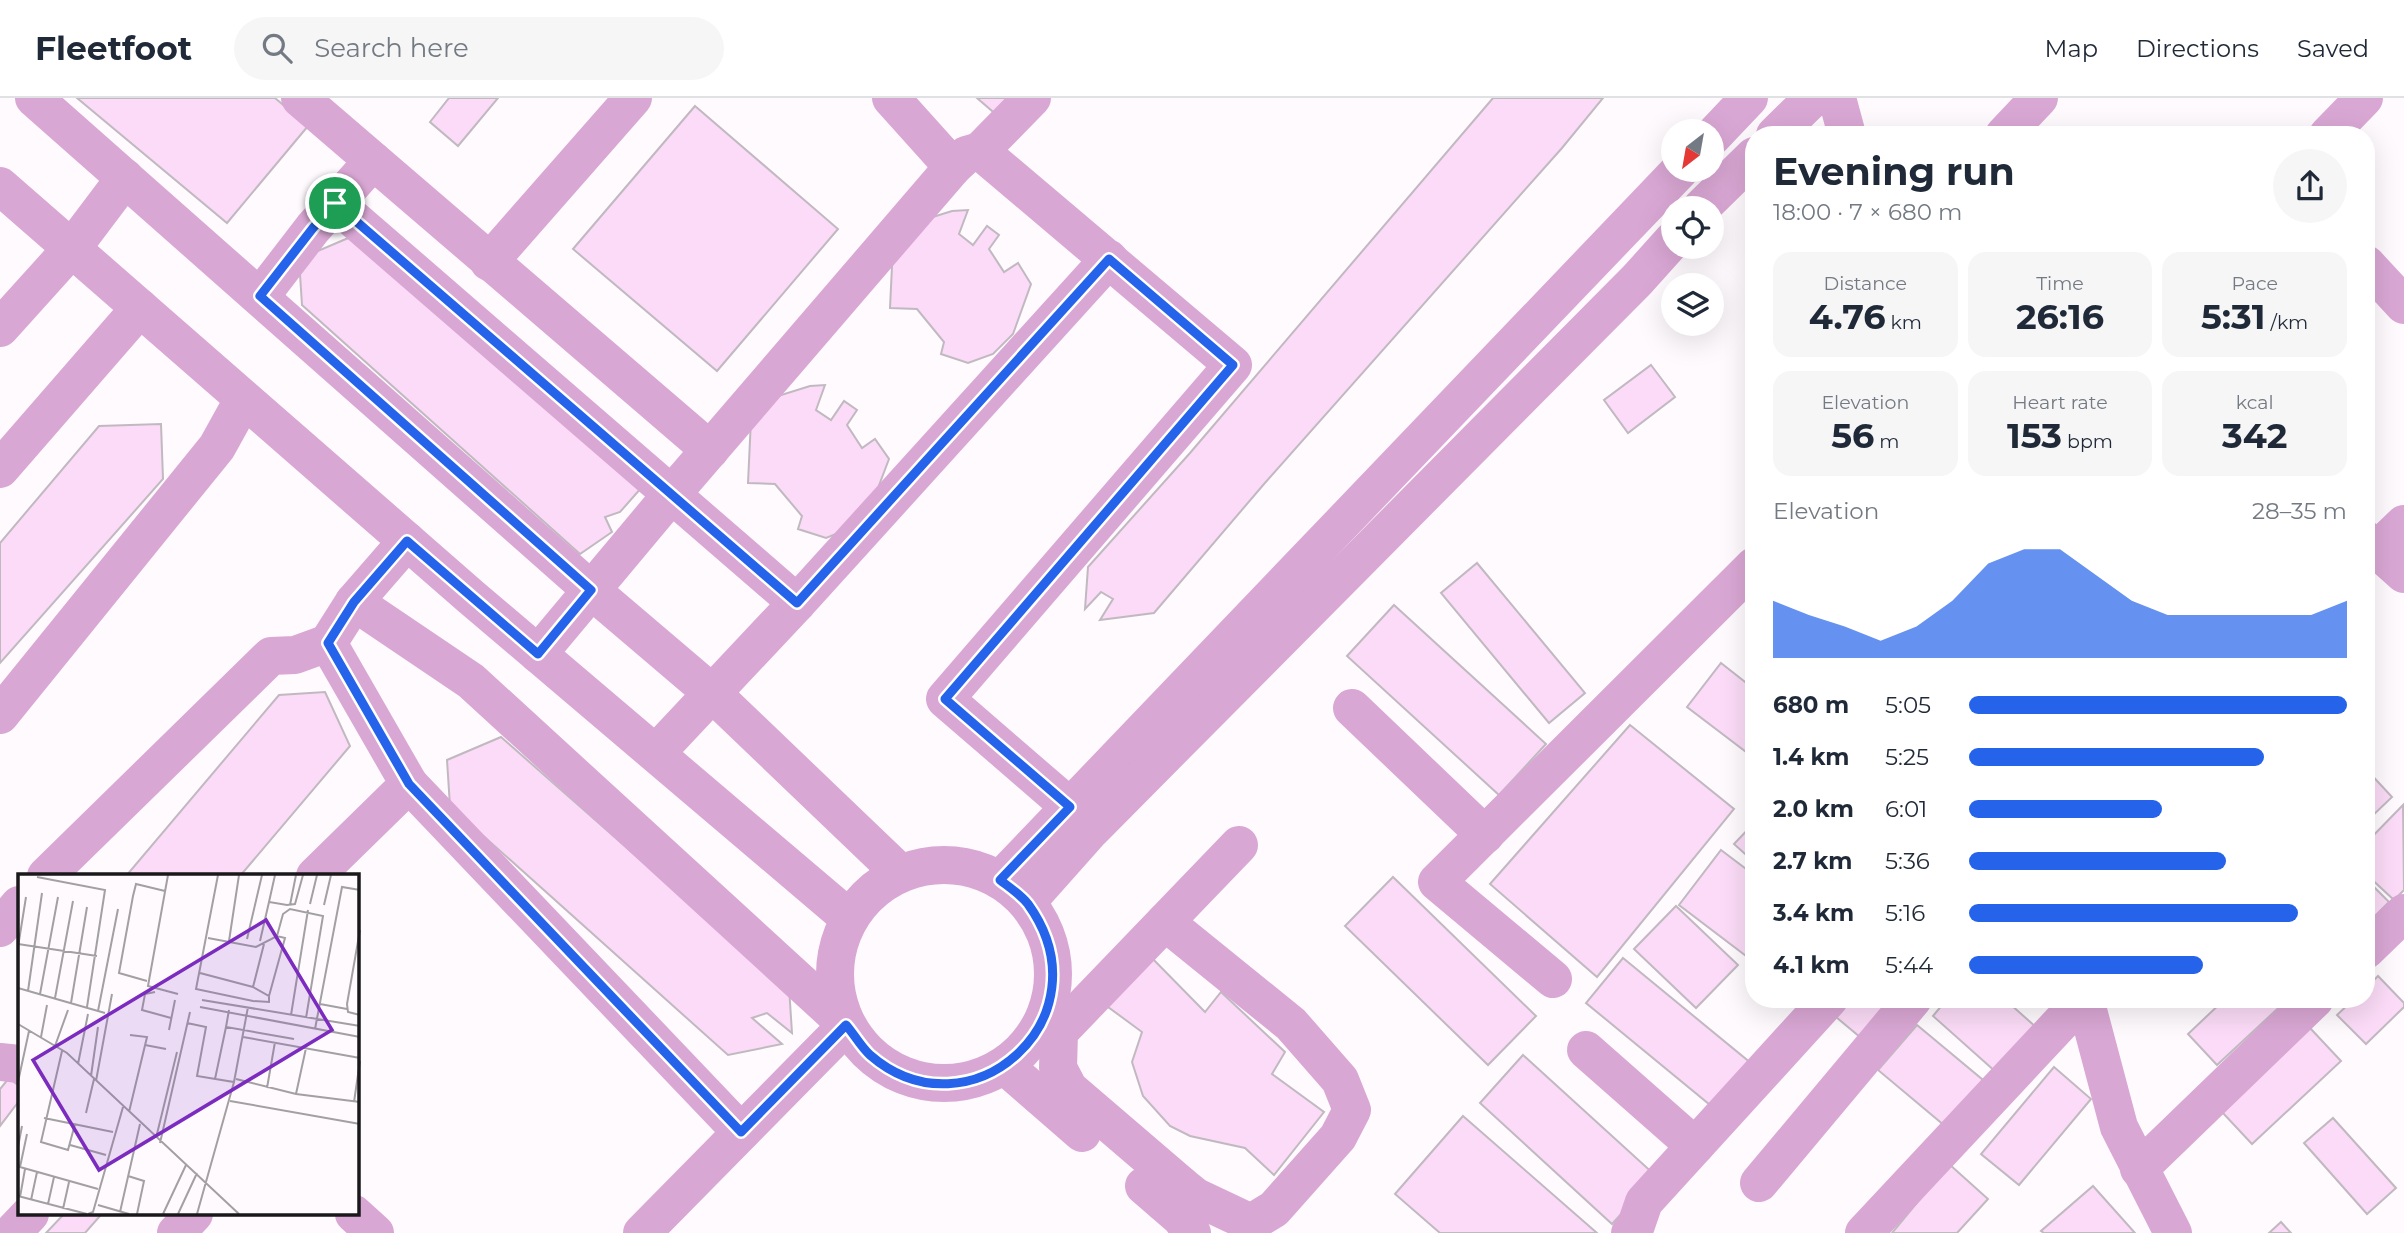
<!DOCTYPE html>
<html lang="en">
<head>
<meta charset="utf-8">
<style>
	body { margin:0; font-family:Montserrat,sans-serif; background:#f6f6f7; color:#1f2937; height:100vh; display:flex; flex-direction:column; font-size:26px; white-space:nowrap }
	* { box-sizing:border-box; margin:0 }
	p { font-size:23px; color:#747a83 }
	.icon { flex:none; width:38px; height:38px; fill:none; stroke:currentColor; stroke-width:2; stroke-linecap:round; stroke-linejoin:round }
	.map { position:relative; flex:1; overflow:hidden }
	.side { position:absolute; left:1745px; top:28px; width:630px; height:882px; display:flex; flex-direction:column; background:#fff; border-radius:28px; box-shadow:0 7px 28px #0002 }
	.side>* { flex:none }
	.needle { width:46px; rotate:211deg }
	.tools { position:absolute; left:1661px; top:21px; display:grid; gap:14px }
	.tools a { display:grid; place-items:center; width:63px; height:63px; border-radius:50%; background:#fff; box-shadow:0 7px 28px #0002; font-size:35px }
	.pin { position:absolute; display:grid; place-items:center; width:60px; height:60px; color:#fff; margin:-30px; border:4px solid #fff; border-radius:50%; box-shadow:0 2px 7px #0007 }
	.round { display:grid; place-items:center; flex:none; width:74px; height:74px; border-radius:37px; background:#f6f6f7 }
	.summary { display:flex; align-items:center; justify-content:space-between; height:119px; padding:0 28px }
	h1 { font-size:38px; font-weight:700; line-height:52px }
	.figures { display:grid; grid-template-columns:repeat(3,1fr); gap:10px; height:119px; padding:7px 28px }
	.figures div { display:grid; align-content:center; border-radius:18px; background:#f6f6f7; text-align:center }
	.figures b { font-size:35px; font-weight:700 }
	.figures small { font-size:19px; font-weight:400 }
	.figures p { font-size:19px }
	.chart { height:196px; padding:14px 28px }
	.chart p { display:flex; justify-content:space-between }
	.chart svg { width:100%; height:126px; margin-top:7px; fill:#2563eb; opacity:.7 }
	ul { padding:0 28px; list-style:none; font-size:23px }
	li { display:grid; grid-template-columns:112px 84px 1fr; align-items:center; height:52px }
	li i { height:18px; border-radius:9px; background:#2563eb }
	header { display:flex; align-items:center; gap:42px; box-sizing:border-box; height:98px; padding:0 35px; background:#fff; border-bottom:2px solid #e0e1e3 }
	header strong { font-size:33px }
	nav { display:flex; gap:38px; margin-inline-start:auto; font-size:24px }
	.search { width:490px; height:63px; background:#f6f6f7; display:flex; align-items:center; gap:18px; box-sizing:border-box; padding:0 24px; border-radius:38px; color:#747a83; font-size:26px }
	.map>svg:first-child { display:block }
</style>
</head>
<body>
<header>
<strong>Fleetfoot</strong>
<div class="search"><svg class="icon" aria-label="search" viewBox="0 0 24 24"><circle cx="10" cy="10" r="6"/><path d="M15 15l6 6"/></svg>Search here</div>
<nav><a>Map</a><a>Directions</a><a>Saved</a></nav>
</header>
<div class="map">
<svg width="2404" height="1135" viewBox="0 0 2404 1135">
	<rect width="100%" height="100%" fill="#fffafe"/>
	<!-- building -->
	<g fill="#fbdbf7" stroke="#c1b9c0" stroke-width="2">
		<polygon points="77,0 275,0 308,28 227,125"/>
		<polygon points="449,0 498,0 458,48 430,24"/>
		<polygon points="977,0 1015,0 999,19"/>
		<polygon points="1493,0 1603,0 1562,50 1264,386 1154,515 1100,522 1113,501 1101,494 1085,511 1088,469 1190,355"/>
		<polygon points="695,8 838,131 717,273 573,151"/>
		<polygon points="968,112 959,136 973,147 987,128 999,137 989,151 1004,174 1018,165 1031,186 1013,236 993,256 968,265 941,256 944,244 917,211 890,210 893,147 907,127 952,113"/>
		<polygon points="353,138 642,389 620,414 605,419 612,434 580,456 302,207 299,161"/>
		<polygon points="1651,267 1675,299 1628,335 1604,302"/>
		<polygon points="825,287 816,312 831,322 844,303 857,312 847,327 862,350 875,341 889,361 870,411 851,430 826,440 798,431 802,418 775,386 748,385 751,321 765,302 810,288"/>
		<polygon points="161,326 163,381 0,565 0,445 99,328"/>
		<polygon points="1477,465 1585,595 1549,625 1441,495"/>
		<polygon points="1394,507 1546,646 1499,697 1347,558"/>
		<polygon points="1721,565 1754,591 1754,660 1687,609"/>
		<polygon points="325,594 350,648 240,778 126,778 279,597"/>
		<polygon points="1630,627 1734,711 1597,879 1490,786"/>
		<polygon points="501,639 693,808 789,889 792,935 767,915 752,920 782,946 728,957 450,708 447,662"/>
		<polygon points="2366,671 2392,699 2366,724"/>
		<polygon points="2403,707 2404,792 2394,802 2366,776 2366,745"/>
		<polygon points="1754,725 1754,764 1734,746"/>
		<polygon points="1721,752 1754,777 1754,864 1679,807"/>
		<polygon points="1393,779 1536,918 1488,967 1345,828"/>
		<polygon points="2366,781 2389,804 2366,827"/>
		<polygon points="1676,808 1738,867 1696,910 1634,851"/>
		<polygon points="1146,854 1205,914 1221,894 1285,954 1272,976 1324,1014 1274,1077 1245,1050 1190,1038 1170,1028 1143,998 1132,964 1142,934 1104,906"/>
		<polygon points="1623,860 1752,966 1715,1011 1586,905"/>
		<polygon points="2378,878 2404,905 2404,909 2366,946 2337,917 2354,901 2366,901 2366,890"/>
		<polygon points="1841,901 1892,901 1860,939 1830,914"/>
		<polygon points="1947,901 2015,901 2010,906 2046,938 2006,983 1933,918"/>
		<polygon points="2225,901 2288,901 2217,967 2188,936"/>
		<polygon points="1917,927 1989,987 1951,1033 1878,972"/>
		<polygon points="2310,930 2341,963 2252,1046 2222,1014"/>
		<polygon points="1523,957 1656,1078 1612,1126 1480,1005"/>
		<polygon points="2054,969 2091,1001 2019,1087 1981,1056"/>
		<polygon points="9,980 19,988 19,1003 0,1028 0,991"/>
		<polygon points="1463,1018 1597,1135 1440,1135 1395,1096"/>
		<polygon points="2333,1020 2396,1090 2367,1116 2304,1045"/>
		<polygon points="1949,1066 1988,1101 1957,1135 1892,1135"/>
		<polygon points="2093,1088 2135,1135 2044,1135 2041,1133"/>
		<polygon points="64,1116 97,1116 100,1118 85,1135 46,1135"/>
		<polygon points="2281,1124 2291,1135 2269,1135"/>
	</g>
	<g fill="none" stroke-linecap="round" stroke-linejoin="round">
		<!-- minor -->
		<g stroke="#d9a7d4" stroke-width="38">
			<polyline points="34,0 591,492 712,595 900,775"/>
			<polyline points="300,0 710,352"/>
			<polyline points="891,0 953,69"/>
			<polyline points="1775,37 1813,0"/>
			<polyline points="2004,37 2039,0"/>
			<polyline points="2328,37 2364,0"/>
			<polyline points="1712,39 1749,0"/>
			<polyline points="980,53 1032,0"/>
			<polyline points="0,88 471,499 849,820"/>
			<polyline points="335,105 797,505 656,655"/>
			<polyline points="1701,110 1754,58"/>
			<polyline points="489,164 633,0"/>
			<polyline points="2366,166 2404,207"/>
			<polyline points="260,199 313,130 373,63"/>
			<polyline points="0,230 73,149 125,80"/>
			<polyline points="0,371 140,210"/>
			<polyline points="2366,442 2404,476"/>
			<polyline points="2377,452 2404,426"/>
			<polyline points="354,504 407,443"/>
			<polyline points="797,505 1109,161"/>
			<polyline points="328,545 354,504 471,583 847,927 642,1135"/>
			<polyline points="538,556 671,397 953,69 966,57 980,53 1233,267 945,601 1070,709"/>
			<polyline points="1352,610 1485,737"/>
			<polyline points="0,617 217,349 243,302"/>
			<polyline points="409,686 741,1034"/>
			<circle cx="944" cy="876" r="109"/>
			<polyline points="46,778 271,558 295,557 328,545 409,686 315,778"/>
			<polyline points="1000,782 1680,72"/>
			<polyline points="1027,804 1091,732 1637,182 1673,142"/>
			<polyline points="0,830 19,807"/>
			<polyline points="2366,852 2404,815"/>
			<polyline points="1553,881 1437,784 1754,468"/>
			<polyline points="1586,952 1695,1048"/>
			<polyline points="0,964 19,966"/>
			<polyline points="1005,968 1082,1035"/>
			<polyline points="2139,1071 2315,901"/>
			<polyline points="1759,1085 1913,901"/>
			<polyline points="1181,1087 1069,991 1058,970 1059,934 1239,747"/>
			<polyline points="1144,1088 1181,1120 1192,1135"/>
			<polyline points="1164,1105 1181,1087 1196,1099 1251,1125 1274,1111 1338,1039 1352,1012 1340,982 1291,926 1165,824"/>
			<polyline points="354,1116 375,1135"/>
			<polyline points="12,1135 30,1116"/>
			<polyline points="176,1135 194,1116"/>
			<polyline points="1630,1135 1635,1130 1644,1104 1829,901"/>
			<polyline points="1864,1135 2083,901"/>
		</g>
		<!-- tertiary -->
		<g stroke="#d9a7d4" stroke-width="38">
			<polyline points="1837,0 1847,37"/>
			<polyline points="2085,901 2119,1029 2173,1135"/>
		</g>
	</g>
	<g fill="none" stroke-linecap="round" stroke-linejoin="round">
		<defs>
			<path id="route" d="M 335,105 L 797,505 L 1109,161 L 1233,267 L 945,601 L 1070,709 L 1000,782 C 1009,789 1021,797 1028,806 C 1110,920 969,1043 870,957 C 861,949 854,936 846,927 L 741,1034 L 409,686 L 328,545 L 354,504 L 407,443 L 538,556 L 591,492 L 260,198 L 313,130 Z"/>
		</defs>
		<!-- route casing -->
		<use href="#route" stroke="#fff" stroke-width="14"/>
		<!-- route -->
		<use href="#route" stroke="#2563eb" stroke-width="9"/>
	</g>
	<!-- overview -->
	<g transform="translate(18 776)">
		<rect width="341" height="341" fill="#fffafe"/>
		<path fill="none" stroke="#a3a0a3" stroke-width="2" d="M 150,1 L 130,112 L 160,120M 200,1 L 178,115 L 235,127 L 251,128 L 251,122M 257,1 L 251,28 L 269,31 L 277,30 L 285,1M 19,3 L 87,16 L 69,133M 292,30 L 299,1M 272,31 L 278,1M 306,31 L 313,1M 342,56 L 329,130 L 330,138 L 342,141M 259,62 L 265,40 L 272,35 L 305,42 L 288,144M 190,64 L 238,73 L 259,62 L 267,64 L 251,122 L 235,113 L 246,70M 229,65 L 244,1M 211,67 L 221,1M 242,67 L 251,28M 0,70 L 79,82M 0,73 L 8,23M 182,99 L 235,113M 129,107 L 101,99 L 115,22 L 118,10 L 147,17M 0,114 L 87,139M 10,117 L 24,19M 137,118 L 127,120 L 124,136 L 153,144M 22,120 L 40,23M 37,124 L 55,27M 184,126 L 342,152M 53,129 L 69,33M 302,130 L 329,135M 182,133 L 342,163M 211,136 L 208,153 L 276,165M 80,137 L 100,35M 273,141 L 290,36M 169,149 L 188,153 L 179,202 L 216,208 L 230,133M 0,150 L 49,179 L 221,340M 297,155 L 324,13 L 342,16M 151,156 L 157,126M 23,163 L 29,131M 225,163 L 342,184M 127,171 L 148,175M 37,172 L 50,136M 44,177 L 23,268 L 50,276 L 57,250M 60,190 L 70,140M 73,202 L 80,153M 197,205 L 208,153M 218,205 L 278,220 L 342,228M 78,207 L 94,120M 0,208 L 11,157M 249,214 L 257,168M 278,220 L 288,174M 212,227 L 342,250M 336,228 L 342,187M 111,238 L 129,163 L 112,161M 68,239 L 76,205M 26,244 L 95,258M 9,260 L 2,293 L 80,315M 138,264 L 159,178M 142,269 L 172,138M 52,271 L 88,281M 0,273 L 4,252M 110,302 L 126,307 L 119,340M 0,322 L 69,340M 2,323 L 7,295M 13,326 L 19,298M 30,330 L 36,303M 80,331 L 111,340M 45,335 L 51,308M 102,338 L 122,250M 70,340 L 75,338 L 105,233M 145,340 L 168,291M 160,340 L 179,299M 179,340 L 216,208"/>
		<path fill="#7b2cbf" fill-opacity="0.15" stroke="#7b2cbf" stroke-width="3.5" d="M 248,46 L 314,156 L 81,296 L 15,186 Z"/>
		<rect width="341" height="341" fill="none" stroke="#1a181a" stroke-width="3.5"/>
	</g>
</svg>
<div class="tools">
<a><svg class="needle" viewBox="-14 -14 28 28"><path d="M0-13l5 13h-10z" fill="#e53935"/><path d="M0 13l5-13h-10z" fill="#747a83"/></svg></a>
<a><svg class="icon" aria-label="locate" viewBox="0 0 24 24"><circle cx="12" cy="12" r="6"/><path d="M12 2v4M12 18v4M2 12h4M18 12h4"/></svg></a>
<a><svg class="icon" aria-label="layers" viewBox="0 0 24 24"><path d="M12 4l9 5-9 5-9-5zM3 14l9 5 9-5"/></svg></a>
</div>
<div class="pin" style="left:335px;top:105px;background:#1e9e55"><svg class="icon" aria-label="arrive" viewBox="0 0 24 24"><path d="M6 21V4h12l-3 4 3 4H6"/></svg></div>
<section class="side">
<div class="summary"><div><h1>Evening run</h1><p>18:00 · 7 × 680 m</p></div><a class="round"><svg class="icon" aria-label="share" viewBox="0 0 24 24"><path d="M12 15V3M7 8l5-5 5 5M5 13v7h14v-7"/></svg></a></div>
<div class="figures">
<div><p>Distance</p><b>4.76<small> km</small></b></div>
<div><p>Time</p><b>26:16</b></div>
<div><p>Pace</p><b>5:31<small> /km</small></b></div>
</div>
<div class="figures">
<div><p>Elevation</p><b>56<small> m</small></b></div>
<div><p>Heart rate</p><b>153<small> bpm</small></b></div>
<div><p>kcal</p><b>342</b></div>
</div>
<div class="chart"><p><span>Elevation</span>28–35 m</p>
<svg viewBox="0 0 160 44" preserveAspectRatio="none"><path d="M0 44V24L10 29L20 33L30 38L40 33L50 24L60 11L70 6L80 6L90 15L100 24L110 29L120 29L130 29L140 29L150 29L160 24V44z"/></svg>
</div>
<ul>
<li><b>680 m</b>5:05<i style="width:100%"></i></li>
<li><b>1.4 km</b>5:25<i style="width:78%"></i></li>
<li><b>2.0 km</b>6:01<i style="width:51%"></i></li>
<li><b>2.7 km</b>5:36<i style="width:68%"></i></li>
<li><b>3.4 km</b>5:16<i style="width:87%"></i></li>
<li><b>4.1 km</b>5:44<i style="width:62%"></i></li>
</ul>
</section>
</div>
</body>
</html>
